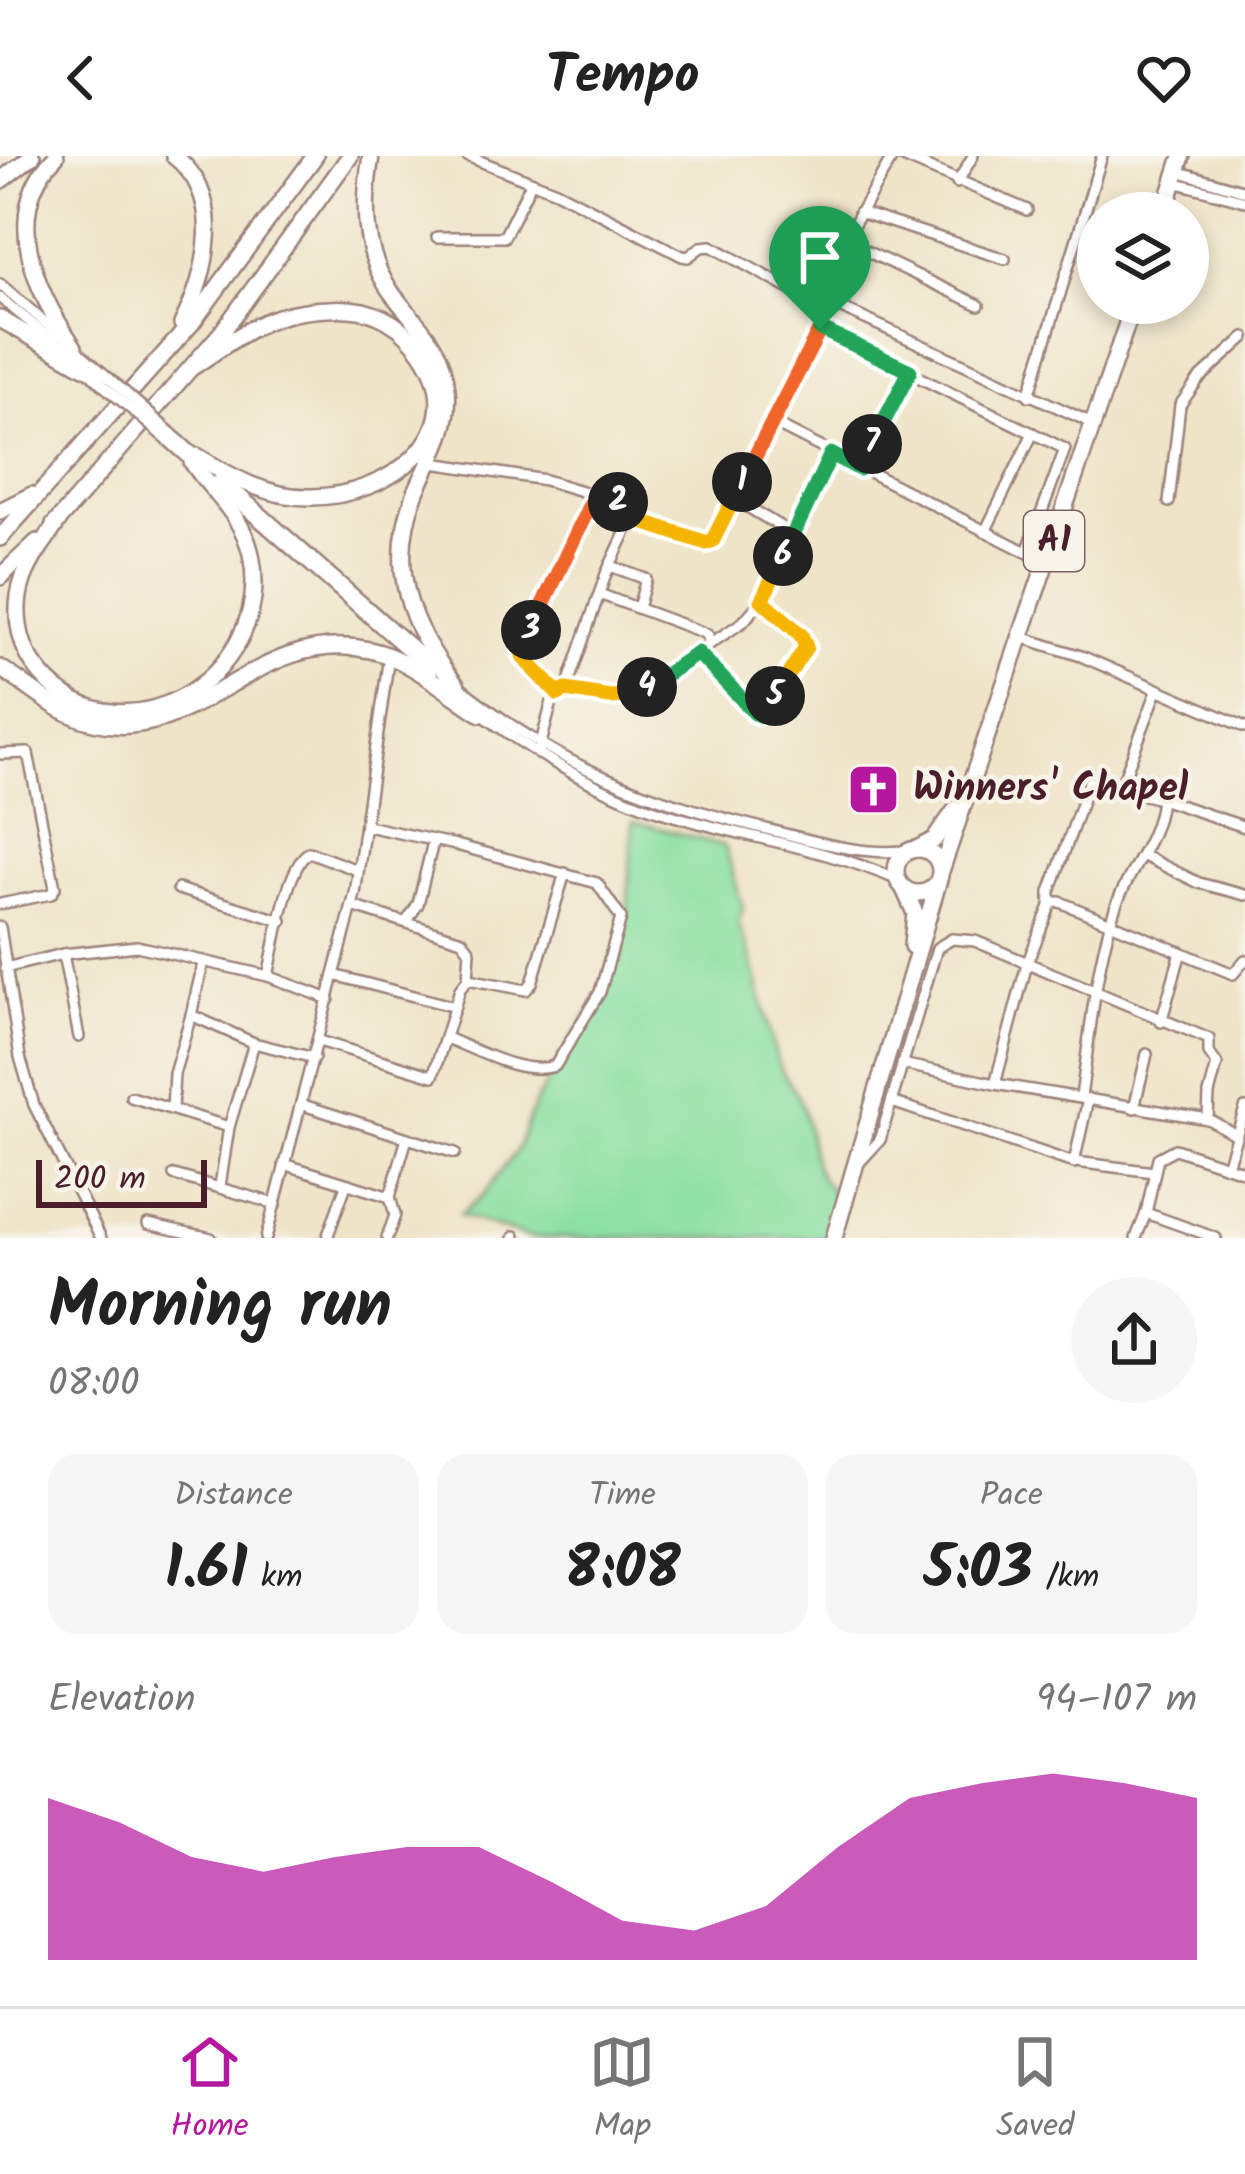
<!DOCTYPE html>
<html lang="en">
<head>
<meta charset="utf-8">
<style>
	body { margin:0; font-family:Kalam,sans-serif; background:#f6f6f6; color:#222; height:100vh; display:flex; flex-direction:column; font-size:45px; white-space:nowrap }
	* { box-sizing:border-box; margin:0 }
	p { font-size:39px; color:#767676 }
	.icon { flex:none; width:66px; height:66px; fill:none; stroke:currentColor; stroke-width:2; stroke-linecap:round; stroke-linejoin:round }
	.map { position:relative; height:1082px; overflow:hidden }
	.details { display:flex; flex-direction:column; background:#fff; flex:1 }
	.details>* { flex:none }
	.fabs { position:absolute; left:1077px; top:36px; display:grid; gap:24px }
	.fabs a { display:grid; place-items:center; width:132px; height:132px; border-radius:50%; background:#fff; box-shadow:0 6px 18px #0003; font-size:60px }
	.scale { position:absolute; left:36px; bottom:30px; width:171px; box-sizing:border-box; padding-left:12px; border:6px solid #4a1f2b; border-top:0; font-size:33px; line-height:42px; white-space:nowrap; color:#4a1f2b; -webkit-text-stroke:9px #f7f3e8; paint-order:stroke }
	.pin { position:absolute; display:grid; place-items:center; width:102px; height:102px; color:#fff; margin:-123px -51px; border-radius:50% 50% 50% 0; rotate:-45deg; box-shadow:0 0 12px #0007 }
	.pin .icon { rotate:45deg }
	.km { position:absolute; width:60px; height:60px; margin:-30px; border-radius:50%; background:#222; color:#fff; font-size:33px; line-height:60px; text-align:center }
	.round { display:grid; place-items:center; flex:none; width:126px; height:126px; border-radius:63px; background:#f6f6f6 }
	.headline { display:flex; align-items:center; justify-content:space-between; height:204px; padding:0 48px }
	h1 { font-size:66px; font-weight:700; line-height:90px }
	.metrics { display:grid; grid-template-columns:repeat(3,1fr); gap:18px; height:204px; padding:12px 48px }
	.metrics div { display:grid; align-content:center; border-radius:30px; background:#f6f6f6; text-align:center }
	.metrics b { font-size:60px; font-weight:700 }
	.metrics small { font-size:33px; font-weight:400 }
	.metrics p { font-size:33px }
	.chart { height:336px; padding:24px 48px }
	.chart p { display:flex; justify-content:space-between }
	.chart svg { width:100%; height:216px; margin-top:12px; fill:#b5179e; opacity:.7 }
	header { display:flex; justify-content:space-between; align-items:center; height:156px; padding:0 48px; background:#fff; font-size:54px; font-weight:700 }
	.tab-bar { display:flex; justify-content:space-around; align-items:center; height:168px; border-top:3px solid #e0e0e0; background:#fff; font-size:33px; color:#767676 }
	.tab-bar a { display:grid; justify-items:center; gap:6px }
	.tab-bar .on { color:#b5179e }
	.map>svg:first-child { display:block }
</style>
</head>
<body>
<header><svg class="icon" aria-label="back" viewBox="0 0 24 24"><path d="M15 5l-7 7 7 7"/></svg>Tempo<svg class="icon" aria-label="heart" viewBox="0 0 24 24"><path d="M12 20l-8-8c-3-5 5-10 8-4 3-6 11-1 8 4z"/></svg></header>
<div class="map">
<svg width="1245" height="1082" viewBox="0 0 1245 1082">
	<rect width="100%" height="100%" fill="#f7f3e8"/>
	<filter id="ink" filterUnits="userSpaceOnUse"><feTurbulence type="fractalNoise" baseFrequency=".00833" numOctaves="2"/><feDisplacementMap in="SourceGraphic" scale="24" xChannelSelector="R" yChannelSelector="G"/><feConvolveMatrix kernelMatrix="1 2 1 2 8 2 1 2 1" color-interpolation-filters="sRGB"/></filter>
	<filter id="wash" filterUnits="userSpaceOnUse"><feTurbulence type="fractalNoise" baseFrequency=".004" numOctaves="4" result="noise"/><feDisplacementMap in="SourceGraphic" scale="48" xChannelSelector="R" yChannelSelector="G"/><feGaussianBlur stdDeviation="2.7" result="paint"/><feColorMatrix in="noise" values="0 0 0 0 0 0 0 0 0 0 0 0 0 0 0 0 0 1.4 0 .05"/><feComposite in="paint" operator="in"/></filter>
	<g filter="url(#wash)">
		<rect width="100%" height="100%" fill="#efe4c8"/>
		<!-- green -->
		<path fill="#8be0a2" stroke="#6a8066" stroke-width="3" d="M 633,665 L 725,690 L 743,752 L 738,768 C 758,812 763,858 777,904 C 782,919 794,931 800,945 C 813,975 807,1023 837,1037 L 825,1082 L 530,1082 L 460,1059 L 484,1038 L 517,994 L 535,947 L 605,829 L 627,761 Z"/>
	</g>
	<g filter="url(#ink)">
		<g fill="none" stroke-linecap="round" stroke-linejoin="round">
			<defs>
				<g id="minor">
					<polyline points="467,0 556,35 682,100 688,101 701,91 711,90 806,142 813,139 1094,268"/>
					<polyline points="901,0 1027,54"/>
					<polyline points="1177,15 1245,35"/>
					<polyline points="1174,26 1245,45"/>
					<polyline points="957,27 973,0"/>
					<polyline points="859,56 1005,103"/>
					<polyline points="437,81 504,81 531,27"/>
					<polyline points="843,84 979,149"/>
					<polyline points="0,128 61,180"/>
					<polyline points="813,139 893,0"/>
					<polyline points="0,142 61,191"/>
					<polyline points="73,191 110,223"/>
					<polyline points="83,210 104,230"/>
					<polyline points="1029,240 1102,0"/>
					<polyline points="773,267 1046,406"/>
					<polyline points="170,276 197,300"/>
					<polyline points="165,282 192,306"/>
					<polyline points="433,307 545,324 598,340"/>
					<polyline points="859,313 910,215"/>
					<polyline points="219,319 440,514"/>
					<polyline points="214,326 431,516"/>
					<polyline points="734,343 793,378"/>
					<polyline points="1169,346 1180,249 1198,224 1245,181"/>
					<polyline points="985,376 1033,277"/>
					<polyline points="610,410 646,423 638,452"/>
					<polyline points="599,438 702,476 708,479 709,489"/>
					<polyline points="1021,481 1081,500 1245,571"/>
					<polyline points="697,497 745,550 759,559 806,491 801,479 762,444"/>
					<path d="M 457,529 C 563,614 644,643 774,675 C 817,686 867,701 911,694"/>
					<polyline points="566,534 610,541 637,536 743,466 762,444 831,299"/>
					<polyline points="558,538 524,502 524,489 593,342 604,341 635,356"/>
					<path d="M 481,558 C 535,598 594,634 658,655 C 738,681 821,690 898,724"/>
					<polyline points="0,598 28,597 55,732 51,738 0,748"/>
					<path d="M 538,598 L 552,546 L 566,534 L 606,418 L 635,356 C 649,373 692,391 713,384 L 820,173 L 1065,293 L 1027,396"/>
					<polyline points="1120,632 1157,535"/>
					<path d="M 367,670 L 456,689 L 597,727 L 621,762 L 600,836 L 555,910 C 522,920 477,894 446,882"/>
					<polyline points="1144,700 1199,727 1245,739"/>
					<polyline points="178,733 282,765"/>
					<polyline points="1051,746 1060,746 1233,818 1245,804"/>
					<polyline points="407,765 418,748 433,686"/>
					<polyline points="0,771 20,901 34,949 101,1082"/>
					<polyline points="63,798 79,881"/>
					<polyline points="203,808 191,859 254,887 314,902"/>
					<polyline points="5,812 63,798 137,790 268,820 329,843"/>
					<polyline points="334,819 455,851"/>
					<path d="M 268,820 C 275,791 286,711 309,696 L 357,714"/>
					<polyline points="468,823 526,834 532,827 565,717"/>
					<polyline points="1161,866 1181,796"/>
					<polyline points="319,885 433,920 460,833 468,823 470,795 462,784 352,750"/>
					<polyline points="902,908 995,928 1208,963 1236,979"/>
					<polyline points="995,928 1027,808 1050,750 1050,736 1089,626 1161,643 1245,671"/>
					<polyline points="131,941 229,971"/>
					<path d="M 1081,941 C 1090,878 1095,815 1114,755 C 1127,715 1157,687 1161,643"/>
					<polyline points="892,946 1068,1005 1154,1016"/>
					<polyline points="303,949 455,997"/>
					<polyline points="1134,952 1147,898"/>
					<polyline points="172,953 174,918 191,859"/>
					<polyline points="1074,1007 1088,943"/>
					<polyline points="284,1008 390,1041 395,1059 387,1082"/>
					<polyline points="858,1008 880,984 937,792 952,783 975,785 1209,883 1209,897 1217,908 1209,938 1208,963"/>
					<polyline points="1227,1010 1245,952"/>
					<polyline points="174,1019 276,1048"/>
					<polyline points="220,1030 229,971 254,887"/>
					<polyline points="390,1041 407,982"/>
					<polyline points="148,1068 211,1082"/>
					<polyline points="266,1082 355,738 389,500"/>
					<polyline points="327,1082 346,1029"/>
					<polyline points="514,1082 515,1080"/>
					<polyline points="1136,1082 1146,1057"/>
					<polyline points="1216,1082 1146,1057 1158,1002 1175,993 1245,1016"/>
				</g>
				<g id="highway">
					<path d="M 56,0 C 0,55 35,136 74,191"/>
					<path d="M 174,0 C 227,41 207,118 182,168"/>
					<path d="M 371,0 C 363,48 362,99 394,140 C 418,170 444,192 447,233 C 451,275 431,300 416,336 C 386,409 409,472 457,530"/>
					<polyline points="0,25 32,0"/>
					<polyline points="1164,57 1182,0"/>
					<polyline points="0,163 84,211"/>
					<path d="M 194,210 C 217,195 240,177 265,166 C 285,157 306,154 328,153 C 365,150 394,161 417,190 C 482,274 389,343 308,341 C 267,341 231,321 197,300"/>
					<polyline points="0,355 32,339"/>
					<path d="M 59,364 C 46,384 29,404 22,427 C 14,453 18,485 33,507 C 110,619 278,524 251,398 C 242,358 212,337 192,306"/>
					<polyline points="54,369 222,176 350,0"/>
					<polyline points="0,382 191,168 315,0"/>
					<polyline points="0,421 37,386"/>
					<path d="M 0,512 C 28,529 53,554 86,564 C 195,597 252,469 370,494 C 411,503 446,536 481,558"/>
					<circle cx="918" cy="715" r="22"/>
					<polyline points="917,693 934,684 956,653"/>
					<polyline points="941,715 1134,147"/>
					<polyline points="904,733 915,757 912,790"/>
					<polyline points="834,1082 940,720"/>
				</g>
			</defs>
			<!-- minor casing -->
			<use href="#minor" stroke="#9c827a" stroke-width="14"/>
			<!-- highway casing -->
			<use href="#highway" stroke="#9c827a" stroke-width="20"/>
			<!-- minor -->
			<use href="#minor" stroke="#fff" stroke-width="9"/>
			<!-- highway -->
			<use href="#highway" stroke="#fff" stroke-width="15"/>
			<defs>
				<g id="minor-bridge">
					<polyline points="110,223 170,276"/>
					<polyline points="104,230 165,282"/>
				</g>
			</defs>
			<!-- minor-bridge casing -->
			<use href="#minor-bridge" stroke="#9c827a" stroke-width="14" stroke-linecap="butt"/>
			<!-- minor-bridge -->
			<use href="#minor-bridge" stroke="#fff" stroke-width="9"/>
		</g>
	</g>
	<g fill="none" stroke-linecap="round" stroke-linejoin="round" filter="url(#ink)">
		<defs>
			<polyline id="split-1" points="742,326 820,173"/>
			<polyline id="split-2" points="618,346 630,351 646,367 707,387 713,384 742,326"/>
			<polyline id="split-3" points="531,474 593,342 598,340 618,346"/>
			<polyline id="split-4" points="531,474 522,496 524,502 558,538 566,534 610,541 626,540 647,531"/>
			<polyline id="split-5" points="647,531 698,497 755,557 759,559 775,540"/>
			<polyline id="split-6" points="775,540 806,491 801,479 762,444 783,400"/>
			<polyline id="split-7" points="783,400 831,298 859,313 872,288"/>
			<polyline id="split-8" points="820,173 910,215 872,288"/>
		</defs>
		<!-- split-1 casing -->
		<use href="#split-1" stroke="#fff" stroke-width="24"/>
		<!-- split-2 casing -->
		<use href="#split-2" stroke="#fff" stroke-width="24"/>
		<!-- split-3 casing -->
		<use href="#split-3" stroke="#fff" stroke-width="24"/>
		<!-- split-4 casing -->
		<use href="#split-4" stroke="#fff" stroke-width="24"/>
		<!-- split-5 casing -->
		<use href="#split-5" stroke="#fff" stroke-width="24"/>
		<!-- split-6 casing -->
		<use href="#split-6" stroke="#fff" stroke-width="24"/>
		<!-- split-7 casing -->
		<use href="#split-7" stroke="#fff" stroke-width="24"/>
		<!-- split-8 casing -->
		<use href="#split-8" stroke="#fff" stroke-width="24"/>
		<!-- split-1 -->
		<use href="#split-1" stroke="#f0652b" stroke-width="15"/>
		<!-- split-2 -->
		<use href="#split-2" stroke="#f5b400" stroke-width="15"/>
		<!-- split-3 -->
		<use href="#split-3" stroke="#f0652b" stroke-width="15"/>
		<!-- split-4 -->
		<use href="#split-4" stroke="#f5b400" stroke-width="15"/>
		<!-- split-5 -->
		<use href="#split-5" stroke="#22a559" stroke-width="15"/>
		<!-- split-6 -->
		<use href="#split-6" stroke="#f5b400" stroke-width="15"/>
		<!-- split-7 -->
		<use href="#split-7" stroke="#22a559" stroke-width="15"/>
		<!-- split-8 -->
		<use href="#split-8" stroke="#22a559" stroke-width="15"/>
	</g>
	<!-- icons -->
	<defs>
		<symbol id="church-square" viewBox="-11 -11 22 22"><rect x="-9" y="-9" width="18" height="18" rx="4" fill="#b5179e" stroke="#f7f3e8"/><path d="M-1.2-6h2.4v3.5h3.3v2.4h-3.3V6h-2.4V-.1h-3.3v-2.4h3.3Z" fill="#fff"/></symbol>
	</defs>
	<g fill-rule="evenodd">
		<use href="#church-square" x="844" y="604" width="59" height="59"/>
	</g>
	<g text-anchor="middle" dominant-baseline="central" stroke-width="9" stroke-linejoin="round" paint-order="stroke">
		<!-- shield labels -->
		<rect fill="#f7f3e8" stroke="#7e5f64" stroke-width="3" x="1024" y="355" width="60" height="60" rx="9"/>
		<g font-size="36" font-weight="bold" fill="#4a1f2b">
			<text x="1054" y="385">A1</text>
		</g>
		<!-- poi labels -->
		<g font-size="39" font-weight="bold" fill="#4a1f2b" stroke="#f7f3e8" text-anchor="start">
			<text x="913" y="634">Winners' Chapel</text>
		</g>
	</g>
</svg>
<div class="fabs">
<a><svg class="icon" aria-label="layers" viewBox="0 0 24 24"><path d="M12 4l9 5-9 5-9-5zM3 14l9 5 9-5"/></svg></a>
</div>
<div class="scale">200 m</div>
<div class="pin" style="left:820px;top:173px;background:#1e9e55"><svg class="icon" aria-label="arrive" viewBox="0 0 24 24"><path d="M6 21V4h12l-3 4 3 4H6"/></svg></div>
<b class="km" style="left:742px;top:326px">1</b>
<b class="km" style="left:618px;top:346px">2</b>
<b class="km" style="left:531px;top:474px">3</b>
<b class="km" style="left:647px;top:531px">4</b>
<b class="km" style="left:775px;top:540px">5</b>
<b class="km" style="left:783px;top:400px">6</b>
<b class="km" style="left:872px;top:288px">7</b>
</div>
<section class="details">
<div class="headline"><div><h1>Morning run</h1><p>08:00</p></div><a class="round"><svg class="icon" aria-label="share" viewBox="0 0 24 24"><path d="M12 15V3M7 8l5-5 5 5M5 13v7h14v-7"/></svg></a></div>
<div class="metrics">
<div><p>Distance</p><b>1.61<small> km</small></b></div>
<div><p>Time</p><b>8:08</b></div>
<div><p>Pace</p><b>5:03<small> /km</small></b></div>
</div>
<div class="chart"><p><span>Elevation</span>94–107 m</p>
<svg viewBox="0 0 160 44" preserveAspectRatio="none"><path d="M0 44V11L10 16L20 23L30 26L40 23L50 21L60 21L70 28L80 36L90 38L100 33L110 21L120 11L130 8L140 6L150 8L160 11V44z"/></svg>
</div>
</section>
<nav class="tab-bar">
<a class="on"><svg class="icon" aria-label="home" viewBox="0 0 24 24"><path d="M3 11l9-7 9 7M6 9v11h12V9"/></svg>Home</a>
<a><svg class="icon" aria-label="map" viewBox="0 0 24 24"><path d="M3 6l6-2 6 2 6-2v14l-6 2-6-2-6 2zM9 4v14M15 6v14"/></svg>Map</a>
<a><svg class="icon" aria-label="saved" viewBox="0 0 24 24"><path d="M7 4h10v16l-5-4-5 4z"/></svg>Saved</a>
</nav>
</body>
</html>
